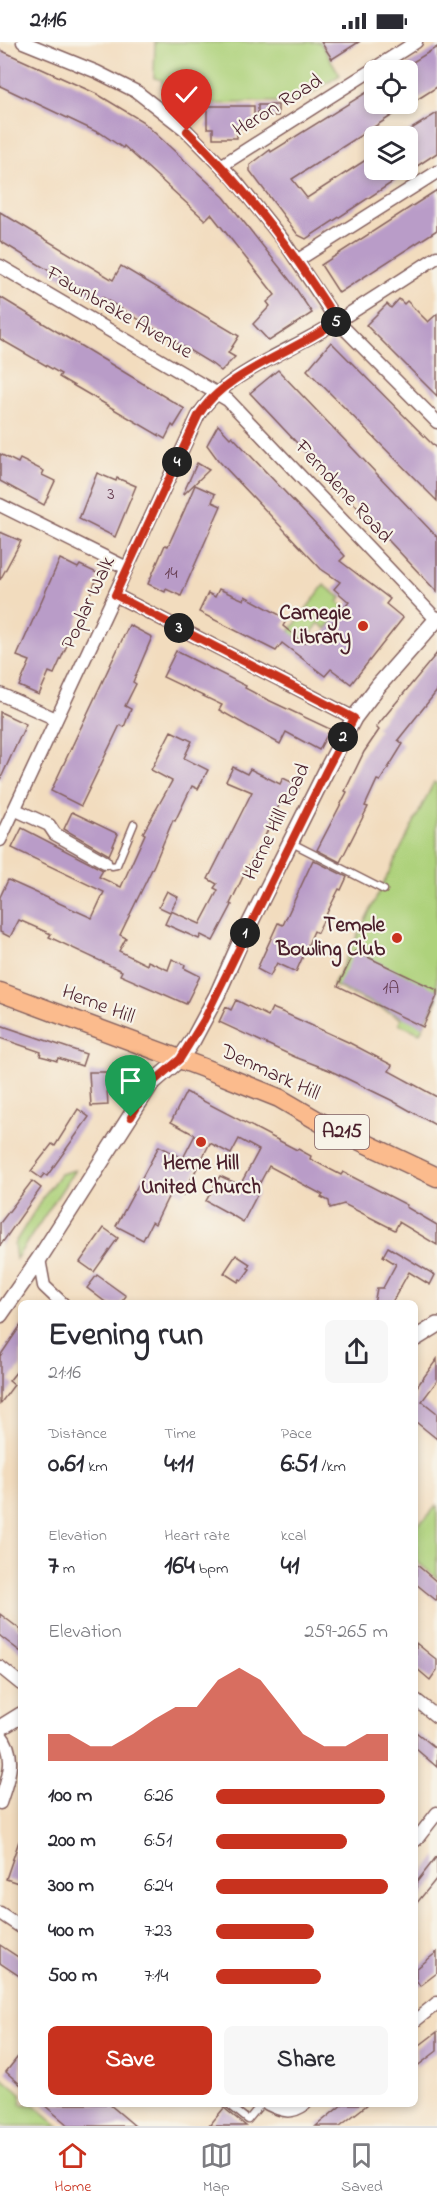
<!DOCTYPE html>
<html lang="en">
<head>
<meta charset="utf-8">
<style>
	body { margin:0; font-family:"Indie Flower",sans-serif; background:#f7f7f7; color:#2b2b33; height:100vh; display:flex; flex-direction:column; font-size:22px; white-space:nowrap }
	* { box-sizing:border-box; margin:0 }
	p { font-size:20px; color:#7c7c81 }
	.icon { flex:none; width:33px; height:33px; fill:none; stroke:currentColor; stroke-width:2; stroke-linecap:round; stroke-linejoin:round }
	.map { position:relative; flex:1; overflow:hidden }
	.details { position:absolute; left:18px; top:1258px; width:400px; height:807px; display:flex; flex-direction:column; background:#fff; border-radius:9px; box-shadow:0 3px 9px #0003 }
	.details>* { flex:none }
	.controls { position:absolute; left:364px; top:18px; display:grid; gap:12px }
	.controls a { display:grid; place-items:center; width:54px; height:54px; border-radius:9px; background:#fff; box-shadow:0 3px 9px #0003; font-size:30px }
	.pin { position:absolute; display:grid; place-items:center; width:51px; height:51px; color:#fff; margin:-62px -26px; border-radius:50% 50% 50% 0; rotate:-45deg; box-shadow:0 0 6px #0007 }
	.pin .icon { rotate:45deg }
	.km { position:absolute; width:30px; height:30px; margin:-15px; border-radius:50%; background:#222; color:#fff; font-size:16px; line-height:30px; text-align:center }
	.round { display:grid; place-items:center; flex:none; width:63px; height:63px; border-radius:9px; background:#f7f7f7 }
	.headline { display:flex; align-items:center; justify-content:space-between; height:102px; padding:0 30px }
	h1 { font-size:33px; font-weight:800; line-height:45px }
	.figures { display:grid; grid-template-columns:repeat(3,1fr); gap:9px; height:102px; padding:6px 30px }
	.figures div { display:grid; align-content:center }
	.figures b { font-size:26px; font-weight:800 }
	.figures small { font-size:16px; font-weight:400 }
	.figures p { font-size:16px }
	.chart { height:168px; padding:12px 30px }
	.chart p { display:flex; justify-content:space-between }
	.chart svg { width:100%; height:108px; margin-top:6px; fill:#c8321e; opacity:.7 }
	.action { display:flex; gap:12px; margin-top:auto; padding:12px 30px }
	.action a { flex:1; height:69px; border-radius:9px; background:#c8321e; color:#fff; font-size:24px; font-weight:800; line-height:69px; text-align:center }
	.action a+a { background:#f7f7f7; color:#2b2b33 }
	ul { padding:0 30px; list-style:none; font-size:20px }
	li { display:grid; grid-template-columns:96px 72px 1fr; align-items:center; height:45px }
	li i { height:15px; border-radius:8px; background:#c8321e }
	.status { display:flex; justify-content:space-between; align-items:center; height:42px; padding:0 30px; background:#fff; direction:ltr }
	.status svg { height:16px; fill:currentColor }
	.menu { display:flex; justify-content:space-around; align-items:center; height:84px; border-top:2px solid #e1e1e2; background:#fff; font-size:16px; color:#7c7c81 }
	.menu a { display:grid; justify-items:center; gap:3px }
	.menu .on { color:#c8321e }
	.map>svg:first-child { display:block }
</style>
</head>
<body>
<div class="status"><b>21:16</b><svg viewBox="0 0 49 12"><path d="M0 12V9h3v3zM5 12V6h3v6zM10 12V3h3v9zM15 12V0h3v12zM26 1h20v11H26zM47 4h2v5h-2z"/></svg></div>
<div class="map">
<svg width="437" height="2084" viewBox="0 0 437 2084">
	<rect width="100%" height="100%" fill="#f7f3e8"/>
	<filter id="ink" filterUnits="userSpaceOnUse"><feTurbulence type="fractalNoise" baseFrequency=".0167" numOctaves="2"/><feDisplacementMap in="SourceGraphic" scale="12" xChannelSelector="R" yChannelSelector="G"/><feConvolveMatrix kernelMatrix="1 2 1 2 8 2 1 2 1" color-interpolation-filters="sRGB"/></filter>
	<filter id="wash" filterUnits="userSpaceOnUse"><feTurbulence type="fractalNoise" baseFrequency=".008" numOctaves="4" result="noise"/><feDisplacementMap in="SourceGraphic" scale="24" xChannelSelector="R" yChannelSelector="G"/><feGaussianBlur stdDeviation="1.35" result="paint"/><feColorMatrix in="noise" values="0 0 0 0 0 0 0 0 0 0 0 0 0 0 0 0 0 1.4 0 .05"/><feComposite in="paint" operator="in"/></filter>
	<g filter="url(#wash)">
		<rect width="100%" height="100%" fill="#f2dcbe"/>
		<!-- green -->
		<g fill="#aed27c" stroke="#7c7854" stroke-width="1.5">
			<polygon points="155,0 320,0 340,33 306,55 292,60 254,60 188,64 184,62 183,57 163,47 162,38 154,36"/>
			<polygon points="324,543 341,556 338,560 344,565 326,587 319,581 304,601 289,590"/>
			<polygon points="434,740 437,742 437,957 420,991 399,982 401,976 333,943"/>
			<polygon points="75,1128 16,1217 14,1202 46,1151 60,1132"/>
			<polygon points="437,1463 437,1536 416,1519 416,1483 426,1476"/>
			<polygon points="0,2034 21,2052 21,2062 34,2063 59,2084 0,2084"/>
		</g>
		<g id="blocks">
			<!-- building -->
			<g fill="#b99cc8">
				<polygon points="321,0 359,0 332,17"/>
				<polygon points="437,5 437,45 292,137 307,156 375,112 375,128 408,128 408,89 437,71 437,111 306,197 298,193 250,129 250,123 270,108 271,110 375,45 375,62 408,62 408,23"/>
				<polygon points="0,8 97,52 142,79 224,155 292,241 312,271 269,299 253,282 270,264 267,260 275,253 211,172 205,178 124,104 123,106 99,90 99,91 0,44"/>
				<rect x="258" y="63" width="20" height="11"/>
				<polygon points="207,64 254,64 254,86 237,86 237,96 213,96 213,86 207,86"/>
				<polygon points="437,148 437,188 339,251 321,223"/>
				<polygon points="0,170 113,238 121,224 239,294 228,311 235,315 221,329 212,322 102,255 99,259 0,199"/>
				<polygon points="0,255 185,367 174,385 172,383 165,397 76,345 59,335 61,332 0,297"/>
				<polygon points="399,257 404,262 407,259 428,280 437,272 437,354 366,283 387,262 391,266"/>
				<polygon points="331,300 437,407 437,459 307,328"/>
				<polygon points="278,328 437,495 437,550 250,351"/>
				<polygon points="218,383 230,396 232,394 334,502 345,514 340,519 390,557 386,562 403,576 351,642 331,627 325,634 282,601 276,609 199,570 208,551 215,555 219,547 244,558 245,554 287,577 283,584 304,601 310,592 318,599 349,560 334,547 340,540 321,527 218,418 207,403"/>
				<polygon points="0,412 18,421 20,417 44,429 42,433 55,439 44,463 0,439"/>
				<polygon points="197,421 209,428 184,452 183,452"/>
				<polygon points="97,431 116,439 117,436 136,444 115,495 79,477"/>
				<polygon points="195,443 215,452 212,460 221,464 181,554 166,547 165,550 148,542 165,503 168,504 184,469"/>
				<polygon points="0,490 21,499 0,538"/>
				<polygon points="60,517 78,526 80,523 99,532 54,632 49,630 39,653 19,644 30,619 17,614"/>
				<polygon points="129,583 152,595 133,640 136,642 125,664 131,667 124,685 120,683 81,764 51,749"/>
				<polygon points="176,609 246,644 245,646 266,657 330,687 319,708 286,690 280,702 219,668 222,663 163,635"/>
				<polygon points="437,611 437,649 398,698 403,702 380,739 377,738 365,764 368,765 340,820 317,808 347,750 345,749 364,710 379,688 376,685"/>
				<polygon points="0,670 26,682 0,738"/>
				<polygon points="171,689 192,699 184,716 208,728 198,747 192,744 175,779 173,778 154,823 120,893 126,896 119,909 147,923 148,919 168,928 172,917 185,923 184,926 200,934 186,962 120,933 122,929 49,895 51,892 19,878 10,895 0,890 0,855 8,838 92,876 104,850 12,806 22,786 103,828 99,835 121,845 145,792 143,791 172,739 151,728"/>
				<polygon points="233,725 247,732 250,727 280,742 283,736 300,744 291,761 282,757 259,807 257,806 230,862 232,863 213,899 201,893 199,897 165,882 171,869 200,882 218,848 214,846 217,842 208,837 252,750 226,739"/>
				<polygon points="72,770 118,792 109,813 64,787"/>
				<polygon points="313,818 347,835 341,848 339,847 317,891 314,889 296,930 277,921 270,934 257,927 278,881 283,883"/>
				<polygon points="167,849 178,855 170,870 159,865"/>
				<polygon points="355,909 437,948 437,954 423,985 338,944"/>
				<polygon points="236,958 268,974 272,966 282,970 348,1000 392,1023 389,1029 437,1055 437,1084 391,1058 329,1028 295,1015 219,980 226,965 231,968"/>
				<polygon points="0,983 86,1012 82,1024 58,1016 57,1019 48,1016 40,1014 41,1010 0,996"/>
				<polygon points="89,1030 106,1030 108,1063 91,1064"/>
				<polygon points="186,1050 297,1108 298,1107 311,1114 310,1117 341,1133 343,1130 407,1163 406,1165 437,1183 437,1203 399,1180 395,1188 344,1162 330,1166 329,1159 321,1155 323,1153 269,1124 255,1150 258,1151 243,1180 230,1172 206,1159 220,1134 240,1143 259,1108 239,1097 231,1112 210,1101 183,1153 172,1147 155,1182 152,1180 143,1198 116,1184 159,1104 183,1116 195,1093 171,1080"/>
				<polygon points="78,1067 89,1075 47,1134 44,1132 41,1136 31,1129 52,1102 55,1104"/>
				<polygon points="32,1139 41,1146 0,1204 0,1181"/>
				<polygon points="104,1186 118,1196 94,1230 80,1220"/>
				<polygon points="388,1205 435,1233 430,1243 409,1230 391,1262 374,1262 377,1246 383,1246 396,1222 383,1214"/>
				<polygon points="236,1213 250,1222 248,1226 250,1227 242,1238 240,1237 238,1240 224,1231"/>
				<polygon points="97,1233 126,1254 120,1262 108,1262 87,1246"/>
				<polygon points="21,1283 21,1324 9,1339 14,1343 0,1362 0,1314"/>
				<polygon points="437,1317 437,1339 422,1359 437,1371 437,1397 416,1380 416,1346"/>
				<polygon points="416,1522 437,1540 437,1559 416,1542"/>
				<polygon points="0,1572 21,1588 21,1610 0,1594"/>
				<polygon points="416,1601 437,1618 437,1628 430,1638 416,1626"/>
				<polygon points="416,1690 437,1707 437,1725 416,1707"/>
				<polygon points="19,1799 21,1799 21,1842 6,1837"/>
				<polygon points="437,1814 437,1836 416,1862 416,1841"/>
				<polygon points="0,1903 21,1917 21,1935 0,1921"/>
				<polygon points="437,1910 437,1931 420,1944 416,1938 416,1927"/>
				<polygon points="437,1990 437,2009 416,2025 416,2006"/>
				<polygon points="21,2011 21,2043 6,2030"/>
				<polygon points="43,2062 109,2062 135,2084 69,2084"/>
				<polygon points="343,2062 368,2062 340,2084 316,2084"/>
				<polygon points="224,2066 246,2084 209,2084"/>
			</g>
		</g>
	</g>
	<g filter="url(#ink)">
		<use href="#blocks" fill-opacity="0" stroke="#85615e" stroke-width="1.5"/>
		<g fill="none" stroke-linecap="round" stroke-linejoin="round">
			<defs>
				<g id="service">
					<polyline points="292,801 384,848"/>
					<polyline points="105,820 112,824 117,823 134,782"/>
					<polyline points="228,2062 248,2078 261,2062"/>
				</g>
				<g id="minor">
					<polyline points="23,0 97,30 137,50 187,89 234,137 283,198 337,279 437,380"/>
					<polyline points="224,125 227,120 416,0"/>
					<polyline points="298,218 437,130"/>
					<polyline points="0,224 228,358 437,578"/>
					<polyline points="0,463 127,526"/>
					<polyline points="115,553 354,676"/>
					<polyline points="0,652 56,677"/>
					<polyline points="16,768 49,783 55,792 105,820"/>
					<path d="M 0,798 L 198,374 C 223,332 293,308 333,282 C 368,260 402,238 437,215"/>
					<polyline points="39,1217 44,1244 63,1262"/>
					<polyline points="0,1625 21,1642"/>
					<polyline points="416,1658 437,1675"/>
					<path d="M 0,1692 C 18,1714 8,1737 0,1761"/>
					<polyline points="416,1798 437,1771"/>
					<polyline points="0,1871 21,1885"/>
					<polyline points="416,1978 437,1961"/>
					<path d="M 268,2062 C 282,2069 291,2072 305,2062"/>
				</g>
				<g id="tertiary">
					<polyline points="0,1273 39,1217 151,1042 180,1017 193,998 217,953 240,901 326,729 354,676 379,643 437,577"/>
					<polyline points="416,1296 437,1283"/>
					<polyline points="0,1686 21,1673"/>
				</g>
				<polyline id="primary" points="0,950 201,1025 279,1056 320,1080 437,1135"/>
			</defs>
			<!-- service casing -->
			<use href="#service" stroke="#85615e" stroke-width="9"/>
			<!-- minor casing -->
			<use href="#minor" stroke="#85615e" stroke-width="15"/>
			<!-- tertiary casing -->
			<use href="#tertiary" stroke="#85615e" stroke-width="18"/>
			<!-- primary casing -->
			<use href="#primary" stroke="#85615e" stroke-width="21"/>
			<!-- service -->
			<use href="#service" stroke="#fff" stroke-width="6"/>
			<!-- minor -->
			<use href="#minor" stroke="#fff" stroke-width="12"/>
			<!-- tertiary -->
			<use href="#tertiary" stroke="#fff" stroke-width="15"/>
			<!-- primary -->
			<use href="#primary" stroke="#fbbb8d" stroke-width="18"/>
		</g>
	</g>
	<g fill="none" stroke-linecap="round" stroke-linejoin="round" filter="url(#ink)">
		<defs>
			<path id="route" d="M 131,1075 L 151,1042 L 180,1017 L 204,978 L 326,729 L 354,676 L 115,553 L 198,374 C 224,330 297,309 337,279 C 294,210 246,146 187,89"/>
		</defs>
		<!-- route casing -->
		<use href="#route" stroke="#fff" stroke-width="12"/>
		<!-- route -->
		<use href="#route" stroke="#c8321e" stroke-width="8"/>
	</g>
	<!-- markers -->
	<g fill="#c8321e" stroke="#f7f3e8" stroke-width="2">
		<circle cx="363" cy="584" r="6"/>
		<circle cx="397" cy="896" r="6"/>
		<circle cx="201" cy="1100" r="6"/>
	</g>
	<g text-anchor="middle" dominant-baseline="central" stroke-width="4.5" stroke-linejoin="round" paint-order="stroke">
		<!-- number labels -->
		<g font-size="18" fill="#663e52">
			<text x="111" y="453">3</text>
			<text x="171" y="532">14</text>
			<text x="391" y="947">1A</text>
		</g>
		<!-- shield labels -->
		<rect fill="#f7f3e8" stroke="#7e5f64" stroke-width="1.5" x="315" y="1073" width="54" height="34" rx="4.5"/>
		<g font-size="20" font-weight="bold" fill="#4a1f2b">
			<text x="342" y="1090">A215</text>
		</g>
		<!-- street labels -->
		<g font-size="21" fill="#4a1f2b" stroke="#f7f3e8">
			<text transform="translate(278 64) rotate(-32)">Heron Road</text>
			<text transform="translate(119 271) rotate(30)">Fawnbrake Avenue</text>
			<text transform="translate(343 450) rotate(47)">Ferndene Road</text>
			<text transform="translate(89 561) rotate(-65)">Poplar Walk</text>
			<text transform="translate(277 780) rotate(-64)">Herne Hill Road</text>
			<text transform="translate(98 963) rotate(21)">Herne Hill</text>
			<text transform="translate(270 1031) rotate(25)">Denmark Hill</text>
		</g>
		<!-- poi labels -->
		<g font-size="21" font-weight="bold" fill="#4a1f2b" stroke="#f7f3e8" text-anchor="end">
			<text x="351" y="572">Carnegie<tspan x="351" dy="24">Library</tspan></text>
			<text x="385" y="884">Temple<tspan x="385" dy="24">Bowling Club</tspan></text>
			<text x="201" y="1122" text-anchor="middle">Herne Hill<tspan x="201" dy="24">United Church</tspan></text>
		</g>
	</g>
</svg>
<div class="controls">
<a><svg class="icon" aria-label="locate" viewBox="0 0 24 24"><circle cx="12" cy="12" r="6"/><path d="M12 2v4M12 18v4M2 12h4M18 12h4"/></svg></a>
<a><svg class="icon" aria-label="layers" viewBox="0 0 24 24"><path d="M12 4l9 5-9 5-9-5zM3 14l9 5 9-5"/></svg></a>
</div>
<div class="pin" style="left:131px;top:1075px;background:#1e9e55"><svg class="icon" aria-label="arrive" viewBox="0 0 24 24"><path d="M6 21V4h12l-3 4 3 4H6"/></svg></div>
<div class="pin" style="left:187px;top:89px;background:#d93025"><svg class="icon" aria-label="check" viewBox="0 0 24 24"><path d="M5 12l5 5 9-10"/></svg></div>
<b class="km" style="left:245px;top:891px">1</b>
<b class="km" style="left:343px;top:695px">2</b>
<b class="km" style="left:179px;top:586px">3</b>
<b class="km" style="left:177px;top:420px">4</b>
<b class="km" style="left:336px;top:280px">5</b>
<section class="details">
<div class="headline"><div><h1>Evening run</h1><p>21:16</p></div><a class="round"><svg class="icon" aria-label="share" viewBox="0 0 24 24"><path d="M12 15V3M7 8l5-5 5 5M5 13v7h14v-7"/></svg></a></div>
<div class="figures">
<div><p>Distance</p><b>0.61<small> km</small></b></div>
<div><p>Time</p><b>4:11</b></div>
<div><p>Pace</p><b>6:51<small> /km</small></b></div>
</div>
<div class="figures">
<div><p>Elevation</p><b>7<small> m</small></b></div>
<div><p>Heart rate</p><b>164<small> bpm</small></b></div>
<div><p>kcal</p><b>41</b></div>
</div>
<div class="chart"><p><span>Elevation</span>259–265 m</p>
<svg viewBox="0 0 160 44" preserveAspectRatio="none"><path d="M0 44V33L10 33L20 38L30 38L40 33L50 27L60 22L70 22L80 11L90 6L100 11L110 22L120 33L130 38L140 38L150 33L160 33V44z"/></svg>
</div>
<ul>
<li><b>100 m</b>6:26<i style="width:98%"></i></li>
<li><b>200 m</b>6:51<i style="width:76%"></i></li>
<li><b>300 m</b>6:24<i style="width:100%"></i></li>
<li><b>400 m</b>7:23<i style="width:57%"></i></li>
<li><b>500 m</b>7:14<i style="width:61%"></i></li>
</ul>
<div class="action"><a>Save</a><a>Share</a></div>
</section>
</div>
<nav class="menu">
<a class="on"><svg class="icon" aria-label="home" viewBox="0 0 24 24"><path d="M3 11l9-7 9 7M6 9v11h12V9"/></svg>Home</a>
<a><svg class="icon" aria-label="map" viewBox="0 0 24 24"><path d="M3 6l6-2 6 2 6-2v14l-6 2-6-2-6 2zM9 4v14M15 6v14"/></svg>Map</a>
<a><svg class="icon" aria-label="saved" viewBox="0 0 24 24"><path d="M7 4h10v16l-5-4-5 4z"/></svg>Saved</a>
</nav>
</body>
</html>
